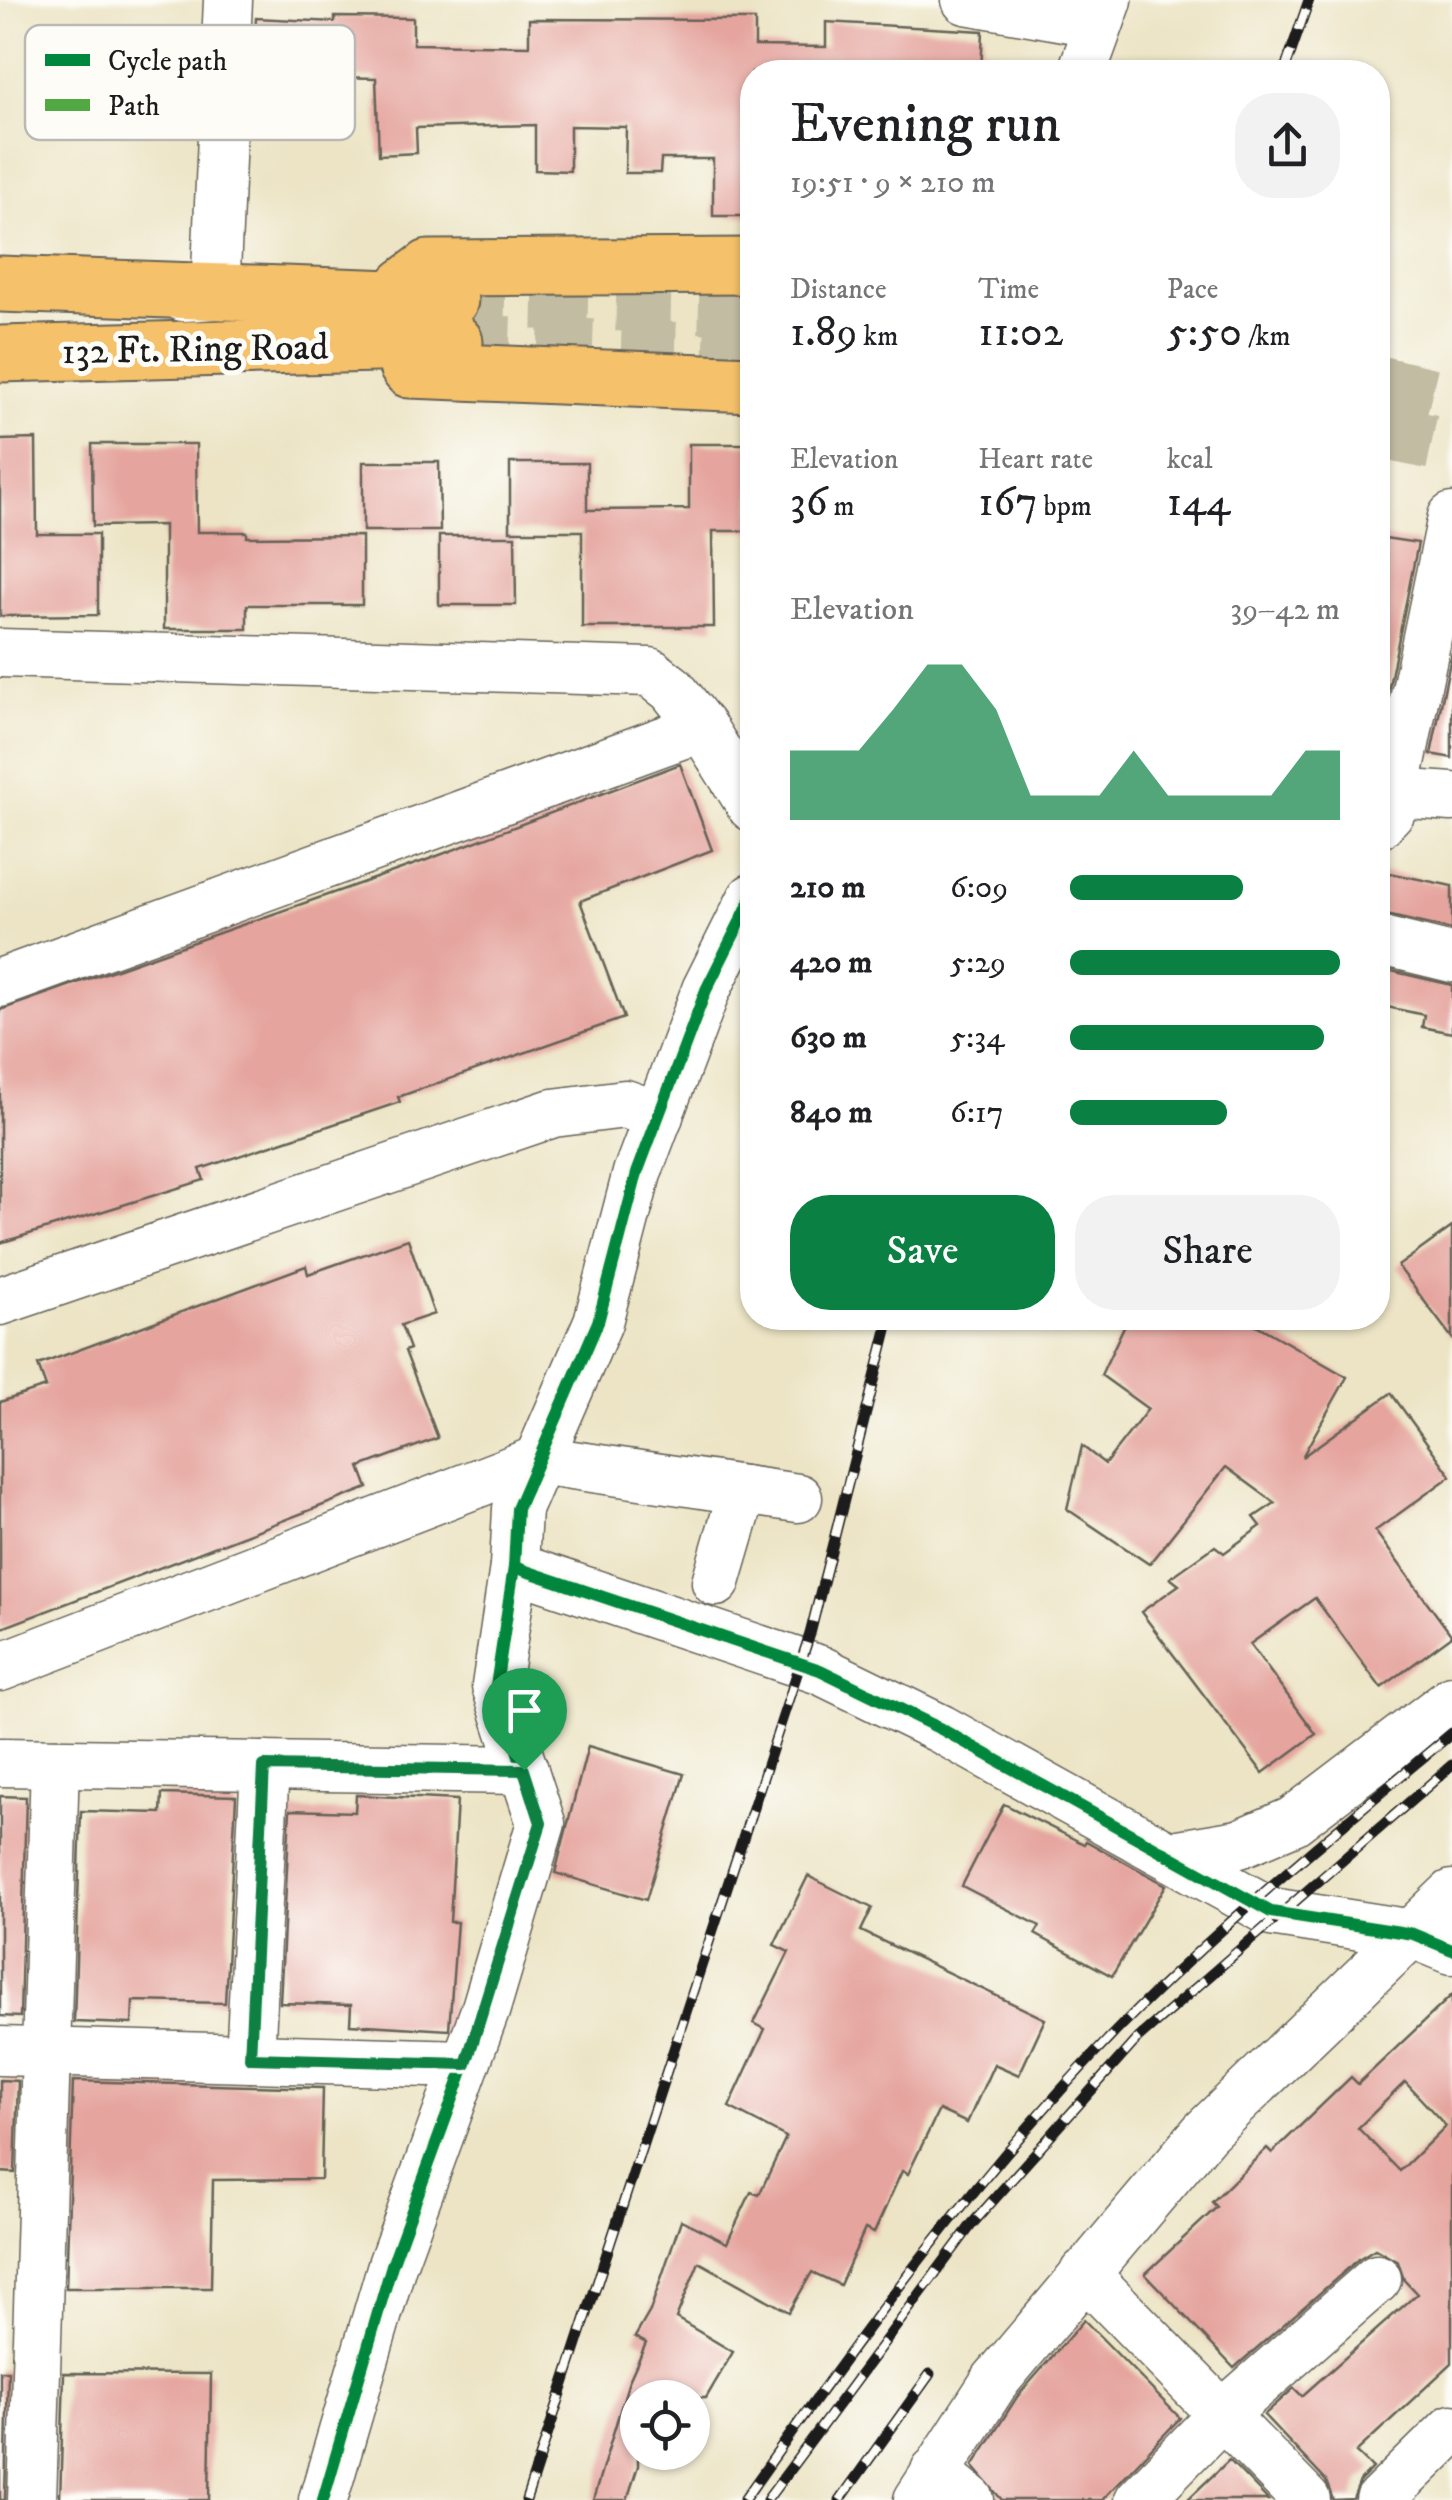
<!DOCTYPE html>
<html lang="en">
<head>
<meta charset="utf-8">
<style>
	body { margin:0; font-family:"IM FELL DW Pica",serif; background:#f2f2f2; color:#202124; height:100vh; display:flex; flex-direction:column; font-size:38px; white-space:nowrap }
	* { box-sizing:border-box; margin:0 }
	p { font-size:32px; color:#757577 }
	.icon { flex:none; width:55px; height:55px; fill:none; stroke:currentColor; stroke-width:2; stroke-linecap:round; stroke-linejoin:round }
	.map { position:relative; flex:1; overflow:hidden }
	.sheet { position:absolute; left:740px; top:60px; width:650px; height:1270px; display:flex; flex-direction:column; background:#fff; border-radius:40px; box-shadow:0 2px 8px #0004 }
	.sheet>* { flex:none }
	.fabs { position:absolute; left:620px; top:2380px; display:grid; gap:20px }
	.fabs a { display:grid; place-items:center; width:90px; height:90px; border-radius:50%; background:#fff; box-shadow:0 2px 8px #0004; font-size:50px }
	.pin { position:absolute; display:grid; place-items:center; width:85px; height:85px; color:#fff; margin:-102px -42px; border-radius:50% 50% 50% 0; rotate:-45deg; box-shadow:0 0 10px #0007 }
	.pin .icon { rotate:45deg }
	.round { display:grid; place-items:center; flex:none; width:105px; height:105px; border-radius:40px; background:#f2f2f2 }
	.summary { display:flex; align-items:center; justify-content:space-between; height:170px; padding:0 50px }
	h1 { font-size:55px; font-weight:600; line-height:75px }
	.figures { display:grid; grid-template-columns:repeat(3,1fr); gap:15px; height:170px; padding:10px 50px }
	.figures div { display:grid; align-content:center }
	.figures b { font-size:42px; font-weight:600 }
	.figures small { font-size:28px; font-weight:400 }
	.figures p { font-size:28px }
	.chart { height:280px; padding:20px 50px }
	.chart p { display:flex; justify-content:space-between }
	.chart svg { width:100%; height:180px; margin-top:10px; fill:#0b8043; opacity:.7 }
	.primary-button { display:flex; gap:20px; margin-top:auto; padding:20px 50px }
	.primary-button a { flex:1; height:115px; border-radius:40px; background:#0b8043; color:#fff; font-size:40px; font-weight:600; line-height:115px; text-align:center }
	.primary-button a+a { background:#f2f2f2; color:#202124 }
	ul { padding:0 50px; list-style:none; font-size:32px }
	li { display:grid; grid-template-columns:160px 120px 1fr; align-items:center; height:75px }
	li i { height:25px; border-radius:12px; background:#0b8043 }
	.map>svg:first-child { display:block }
</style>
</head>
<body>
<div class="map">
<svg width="1452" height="2500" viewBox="0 0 1452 2500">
	<rect width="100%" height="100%" fill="#fdfcf7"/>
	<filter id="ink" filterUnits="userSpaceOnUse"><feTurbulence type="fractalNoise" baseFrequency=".01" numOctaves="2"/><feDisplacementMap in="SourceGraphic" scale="20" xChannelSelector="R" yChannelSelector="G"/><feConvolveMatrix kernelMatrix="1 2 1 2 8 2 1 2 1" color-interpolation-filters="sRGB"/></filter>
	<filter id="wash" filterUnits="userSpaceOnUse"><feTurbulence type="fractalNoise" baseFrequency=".0048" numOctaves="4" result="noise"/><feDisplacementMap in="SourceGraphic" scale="40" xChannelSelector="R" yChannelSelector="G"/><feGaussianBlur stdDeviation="2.25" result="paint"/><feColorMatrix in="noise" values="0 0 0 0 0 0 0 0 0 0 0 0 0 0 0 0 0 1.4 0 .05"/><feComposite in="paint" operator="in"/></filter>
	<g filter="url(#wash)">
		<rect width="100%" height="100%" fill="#ece4c5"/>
		<g id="blocks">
			<!-- building -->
			<g fill="#e5a49e" fill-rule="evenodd">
				<polygon points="335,17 413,18 413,44 529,46 529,19 755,20 755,46 826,47 826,22 983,31 981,72 752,72 752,216 713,216 713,159 661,159 660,173 625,173 626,127 570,126 570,171 535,170 535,125 416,128 417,153 379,155 376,78 253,75 256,18 335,22"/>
				<polygon points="36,439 37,534 98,534 98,615 0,616 0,440"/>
				<polygon points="92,444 196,444 197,532 247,532 247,537 362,536 362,605 247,605 247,629 164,629 164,525 93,526"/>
				<polygon points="689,444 752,444 752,531 713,531 714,627 582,627 582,531 510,531 510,463 587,463 587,510 689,509"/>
				<polygon points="363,462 439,462 440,531 363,531"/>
				<polygon points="439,536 515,536 516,605 439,605"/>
				<polygon points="1378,537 1418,543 1378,741"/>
				<polygon points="1452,652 1452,758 1431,754"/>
				<polygon points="680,764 712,850 580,901 624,1018 398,1097 400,1102 200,1169 204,1180 0,1243 0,1010 424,861"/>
				<polygon points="1390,873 1452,886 1452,930 1378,913 1378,874"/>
				<polygon points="1378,968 1452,985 1452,1033 1422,1027 1424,1015 1378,1005"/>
				<polygon points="1452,1227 1452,1338 1398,1266"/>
				<polygon points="408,1239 434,1314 401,1325 410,1349 405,1351 438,1438 360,1467 368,1488 0,1629 0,1402 46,1387 38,1365 306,1266 308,1274"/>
				<polygon points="1128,1318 1244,1318 1347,1377 1302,1457 1391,1393 1451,1476 1375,1531 1452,1636 1381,1688 1315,1598 1250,1644 1316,1734 1263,1773 1141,1612 1179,1585 1170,1578 1215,1546 1224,1553 1261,1526 1254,1517 1275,1503 1226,1467 1149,1564 1067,1509 1082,1446 1105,1464 1148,1409 1101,1375"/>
				<polygon points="588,1746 684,1774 646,1900 555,1873"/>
				<polygon points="162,1794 236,1796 225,2003 133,2001 132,2024 74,2022 81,1811 161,1813"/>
				<polygon points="356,1795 457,1800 450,1922 457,1922 449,2030 350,2024 351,2005 280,2003 290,1810 355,1812"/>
				<polygon points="0,1796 26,1797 20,2017 0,2016"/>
				<polygon points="1004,1804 1084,1844 1086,1841 1166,1885 1112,1976 1035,1934 1040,1926 962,1886"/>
				<polygon points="808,1876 872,1908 861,1931 1045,2019 1019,2075 994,2064 967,2123 939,2110 908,2174 902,2171 874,2233 865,2229 840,2285 812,2272 789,2312 699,2262 676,2318 733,2352 706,2398 638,2398 638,2466 627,2500 593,2500 629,2381 646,2343 635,2337 650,2311 681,2220 727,2243 751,2192 759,2195 786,2137 729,2107 765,2029 754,2023 789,1952 774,1945"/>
				<path d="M 1452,1995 L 1452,2363 L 1356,2452 L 1373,2468 L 1360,2481 L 1353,2499 L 1333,2500 L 1326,2481 L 1264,2415 L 1294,2388 L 1302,2396 L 1417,2294 L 1404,2280 L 1398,2262 L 1375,2249 L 1360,2258 L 1234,2368 L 1145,2274 L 1217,2207 L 1212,2202 L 1267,2148 L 1272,2153 L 1351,2077 L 1358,2084 ZM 1405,2082 L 1446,2126 L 1400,2171 L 1358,2128 Z"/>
				<polygon points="0,2080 18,2081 15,2173 0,2172"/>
				<polygon points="73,2081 323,2088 321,2179 213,2180 211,2288 66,2288"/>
				<polygon points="1084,2320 1180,2418 1102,2500 1002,2500 973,2466 1017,2397"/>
				<polygon points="0,2371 8,2371 5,2500 0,2500"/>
				<polygon points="64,2373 211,2374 209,2500 60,2500"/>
				<polygon points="1229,2460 1268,2500 1187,2500"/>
			</g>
		</g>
	</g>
	<g filter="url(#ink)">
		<use href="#blocks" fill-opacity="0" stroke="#656257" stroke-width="2.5"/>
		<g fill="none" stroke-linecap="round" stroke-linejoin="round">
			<!-- major-tunnel -->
			<g stroke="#c2bca3" stroke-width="55" stroke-dasharray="55 28" stroke-linecap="butt">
				<polyline points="450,300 752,307"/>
				<polyline points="455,342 752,352"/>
				<polyline points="1378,383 1452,400"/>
				<polyline points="1378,431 1452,446"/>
			</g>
			<defs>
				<g id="minor">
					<polyline points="966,0 1099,23"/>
					<polyline points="1082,72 1108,0"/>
					<polyline points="183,297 215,295 228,0"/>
					<polyline points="0,653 650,672 672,689 702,727"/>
					<polyline points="1395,793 1452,797"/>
					<polyline points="1378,825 1391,811 1452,517"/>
					<polyline points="1378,940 1452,958"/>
					<polyline points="0,983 702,727 752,807"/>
					<polyline points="0,1301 553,1113 625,1104 659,1116"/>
					<polyline points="514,1567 820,1670 941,1729 1271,1912 1413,1934 1452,1950"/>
					<polyline points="716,1582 743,1490"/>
					<polyline points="0,1667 538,1460 798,1498"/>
					<polyline points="0,1762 524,1770"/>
					<polyline points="1173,1855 1239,1844 1293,1821 1452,1700"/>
					<polyline points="0,2051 465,2064"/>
					<polyline points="250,2058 265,1766"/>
					<polyline points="1084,2273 1306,2500"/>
					<polyline points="935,2471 970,2500"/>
					<polyline points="32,2500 55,1763"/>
					<polyline points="323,2500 392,2265 486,2008 541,1823 496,1686 514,1567 517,1509 598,1322 637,1173 706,990 752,898"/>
					<polyline points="918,2500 995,2381 1205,2132 1452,1894"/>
					<polyline points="1139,2500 1222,2415 1377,2279"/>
					<polyline points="1380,2500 1452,2429"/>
				</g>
				<g id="major">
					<polyline points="0,284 450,300"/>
					<polyline points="405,286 429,268 752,266"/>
					<polyline points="0,354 455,342"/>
					<polyline points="407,366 410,370 752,384"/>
				</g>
			</defs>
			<!-- minor casing -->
			<use href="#minor" stroke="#656257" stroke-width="51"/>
			<!-- major casing -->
			<use href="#major" stroke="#656257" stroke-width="59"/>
			<!-- minor -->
			<use href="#minor" stroke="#fff" stroke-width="48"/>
			<!-- major -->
			<use href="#major" stroke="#f5c16b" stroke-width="55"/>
			<defs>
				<g id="rail">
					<polyline points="1284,72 1309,0"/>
					<polyline points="526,2500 810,1634 890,1318"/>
					<path d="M 744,2500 C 860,2335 981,2169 1122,2025 C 1225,1921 1340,1827 1452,1733"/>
					<polyline points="767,2500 972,2224 1138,2038 1452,1765"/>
					<polyline points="840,2500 930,2374"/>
				</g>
			</defs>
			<!-- rail casing -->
			<use href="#rail" stroke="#1c1c1c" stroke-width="11"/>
			<!-- rail -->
			<use href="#rail" stroke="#fdfcf7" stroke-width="8" stroke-dasharray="22" stroke-linecap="butt"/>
			<!-- quiet -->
			<polyline stroke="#52a943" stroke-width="10" stroke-dasharray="20 10" stroke-linecap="butt" points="250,2058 265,1766"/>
			<defs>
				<g id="cycleway">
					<polyline points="514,1567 820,1670 941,1729 1271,1912 1413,1934 1452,1950"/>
					<polyline points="323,2500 392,2265 486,2008 541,1823 496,1686 514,1567 517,1509 598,1322 637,1173 706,990 752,898"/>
				</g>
			</defs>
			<!-- cycleway casing -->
			<use href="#cycleway" stroke="#fdfcf7" stroke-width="19"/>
			<!-- cycleway -->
			<use href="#cycleway" stroke="#00873e" stroke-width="12"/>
		</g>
	</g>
	<g fill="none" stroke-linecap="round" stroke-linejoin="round" filter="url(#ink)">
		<defs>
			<polygon id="route" points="264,1766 524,1770 541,1823 466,2064 250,2058"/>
		</defs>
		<!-- route casing -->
		<use href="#route" stroke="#fff" stroke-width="20"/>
		<!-- route -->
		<use href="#route" stroke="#0b8043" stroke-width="12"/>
	</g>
	<g text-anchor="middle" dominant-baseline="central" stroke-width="10" stroke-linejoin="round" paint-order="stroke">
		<!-- street labels -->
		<g font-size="38" fill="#1c1c1c" stroke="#fdfcf7">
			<text transform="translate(195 350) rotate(-1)">132 Ft. Ring Road</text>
		</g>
	</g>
	<!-- legend -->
	<rect x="25" y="25" width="330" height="115" rx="15" fill="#fdfcf7" stroke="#bab9b5" stroke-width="2.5"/>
	<rect x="45" y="54" width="45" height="12" fill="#00873e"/>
	<rect x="45" y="99" width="45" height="12" fill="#52a943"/>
	<g font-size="28" fill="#1c1c1c">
		<text x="108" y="70">Cycle path</text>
		<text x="108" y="115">Path</text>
	</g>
</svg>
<div class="fabs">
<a><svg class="icon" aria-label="locate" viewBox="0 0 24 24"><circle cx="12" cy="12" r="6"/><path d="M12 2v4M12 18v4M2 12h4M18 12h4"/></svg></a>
</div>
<div class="pin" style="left:524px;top:1770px;background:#1e9e55"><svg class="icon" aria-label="arrive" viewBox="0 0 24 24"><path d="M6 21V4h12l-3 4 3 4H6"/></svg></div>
<section class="sheet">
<div class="summary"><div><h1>Evening run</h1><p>19:51 · 9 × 210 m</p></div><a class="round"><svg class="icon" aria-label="share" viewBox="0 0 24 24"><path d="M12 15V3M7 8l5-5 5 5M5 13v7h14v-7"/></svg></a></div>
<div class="figures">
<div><p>Distance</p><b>1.89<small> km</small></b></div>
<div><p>Time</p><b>11:02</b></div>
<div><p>Pace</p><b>5:50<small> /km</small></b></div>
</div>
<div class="figures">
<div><p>Elevation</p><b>36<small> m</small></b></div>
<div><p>Heart rate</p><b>167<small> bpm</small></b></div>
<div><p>kcal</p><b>144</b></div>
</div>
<div class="chart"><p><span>Elevation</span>39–42 m</p>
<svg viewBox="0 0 160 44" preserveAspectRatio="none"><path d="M0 44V27L10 27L20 27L30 17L40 6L50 6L60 17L70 38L80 38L90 38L100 27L110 38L120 38L130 38L140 38L150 27L160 27V44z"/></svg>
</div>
<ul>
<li><b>210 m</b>6:09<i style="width:64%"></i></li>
<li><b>420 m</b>5:29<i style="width:100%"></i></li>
<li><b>630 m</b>5:34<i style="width:94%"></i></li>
<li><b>840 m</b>6:17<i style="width:58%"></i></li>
</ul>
<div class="primary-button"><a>Save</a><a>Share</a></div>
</section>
</div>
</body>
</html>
